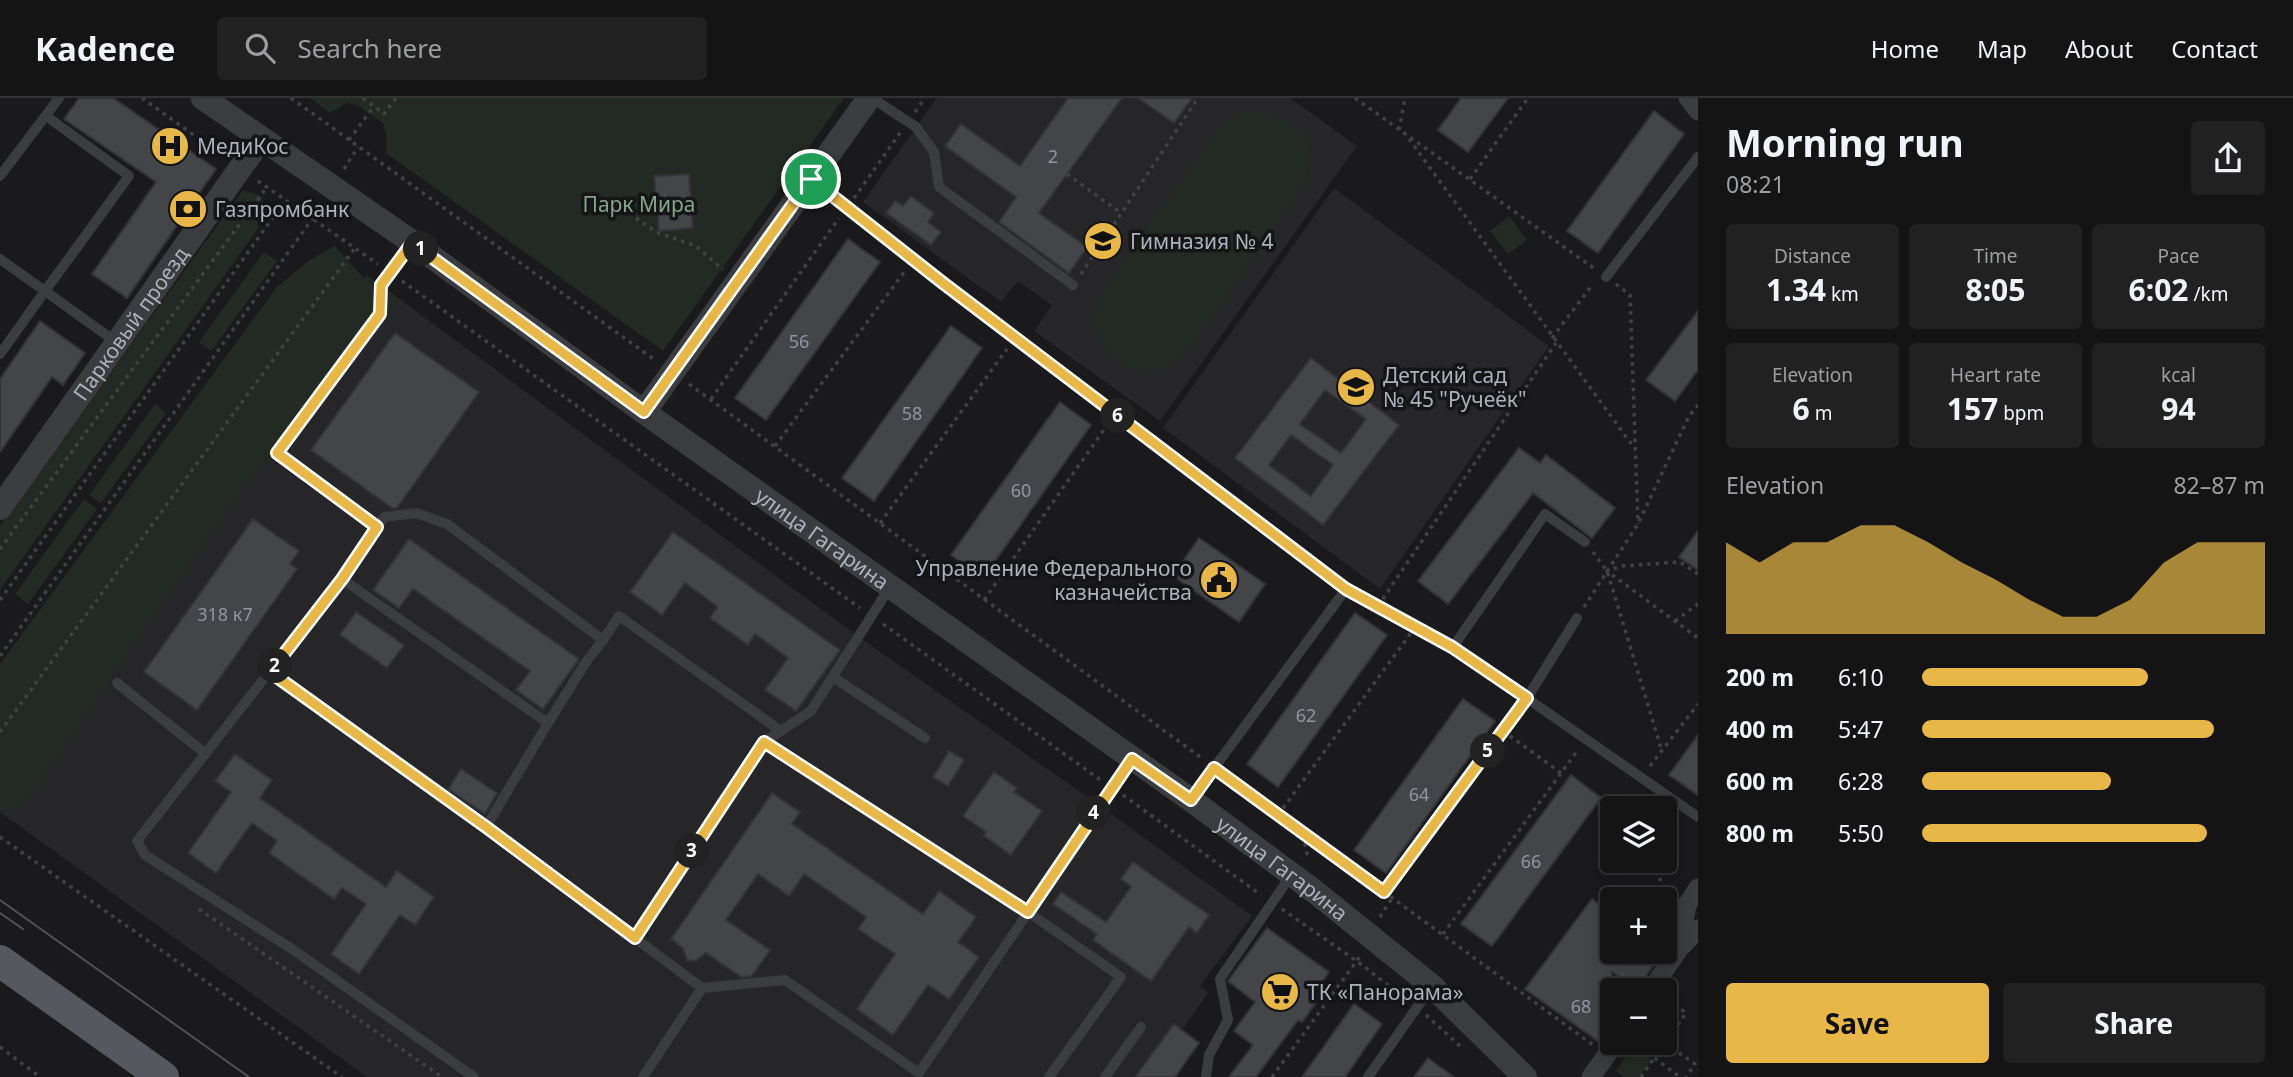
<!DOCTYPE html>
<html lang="en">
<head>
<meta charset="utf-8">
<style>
	body { margin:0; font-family:"Noto Sans",sans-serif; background:#212122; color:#f1f3f6; height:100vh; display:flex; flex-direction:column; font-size:26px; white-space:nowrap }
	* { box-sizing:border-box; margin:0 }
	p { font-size:23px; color:#9d9ea0 }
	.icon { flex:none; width:38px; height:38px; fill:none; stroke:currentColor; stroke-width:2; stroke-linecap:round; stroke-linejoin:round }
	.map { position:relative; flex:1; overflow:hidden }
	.side { display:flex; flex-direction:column; background:#141415; width:595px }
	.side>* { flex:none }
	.buttons { position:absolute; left:1600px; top:698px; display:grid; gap:14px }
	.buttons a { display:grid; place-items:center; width:77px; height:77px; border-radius:7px; background:#141415; box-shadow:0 4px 18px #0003,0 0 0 2px #333334; font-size:35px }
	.pin { position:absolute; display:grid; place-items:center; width:60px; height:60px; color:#fff; margin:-30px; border:4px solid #fff; border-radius:50%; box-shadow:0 2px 7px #0007 }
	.km { position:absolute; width:35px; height:35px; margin:-18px; border-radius:50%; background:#222; color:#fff; font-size:19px; line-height:35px; text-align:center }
	.round { display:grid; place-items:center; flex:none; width:74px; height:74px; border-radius:7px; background:#212122 }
	.summary { display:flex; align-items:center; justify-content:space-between; height:119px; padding:0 28px }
	h1 { font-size:38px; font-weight:700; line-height:52px }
	.figures { display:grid; grid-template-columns:repeat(3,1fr); gap:10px; height:119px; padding:7px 28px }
	.figures div { display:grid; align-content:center; border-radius:7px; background:#212122; text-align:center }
	.figures b { font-size:30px; font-weight:700 }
	.figures small { font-size:19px; font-weight:400 }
	.figures p { font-size:19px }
	.chart { height:196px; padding:14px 28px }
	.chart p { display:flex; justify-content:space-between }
	.chart svg { width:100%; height:126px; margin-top:7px; fill:#e7b847; opacity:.7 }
	.primary-button { display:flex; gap:14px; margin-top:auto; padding:14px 28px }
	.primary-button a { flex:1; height:80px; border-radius:7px; background:#e7b847; color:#111; font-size:28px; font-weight:700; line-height:80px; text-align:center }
	.primary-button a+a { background:#212122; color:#f1f3f6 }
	ul { padding:0 28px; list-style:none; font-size:23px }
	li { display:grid; grid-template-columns:112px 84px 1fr; align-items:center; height:52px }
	li i { height:18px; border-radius:9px; background:#e7b847 }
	header { display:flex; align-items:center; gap:42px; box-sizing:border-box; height:98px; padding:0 35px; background:#141415; border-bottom:2px solid #333334 }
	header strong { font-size:33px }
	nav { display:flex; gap:38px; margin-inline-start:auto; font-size:24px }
	.search { width:490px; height:63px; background:#212122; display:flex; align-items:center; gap:18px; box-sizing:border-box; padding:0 24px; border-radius:7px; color:#9d9ea0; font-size:26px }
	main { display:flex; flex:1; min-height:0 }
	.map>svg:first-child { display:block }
</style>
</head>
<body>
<header>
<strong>Kadence</strong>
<div class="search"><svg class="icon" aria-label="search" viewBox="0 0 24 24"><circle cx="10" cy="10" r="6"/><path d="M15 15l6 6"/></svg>Search here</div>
<nav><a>Home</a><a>Map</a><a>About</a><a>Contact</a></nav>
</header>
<main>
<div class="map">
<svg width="1698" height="979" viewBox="0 0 1698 979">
	<rect width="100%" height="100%" fill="#1a1a1c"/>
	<!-- built -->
	<g fill="#262629">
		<polygon points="937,0 1290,0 1357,48 1160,323 1034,233 1052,207 1018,183 1001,204 863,104"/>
		<polygon points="1334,90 1549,248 1380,491 1163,330"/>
		<polygon points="367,177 859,539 1099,707 1252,818 1200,888 1208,895 1182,932 1199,945 1175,979 367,979 0,714 0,689"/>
	</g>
	<!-- green -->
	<g fill="#222a23">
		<polygon points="310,0 844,0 663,253 386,55 387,39 383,25 357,7 346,5 330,15"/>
		<path d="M 1240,13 C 1294,9 1323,42 1300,93 L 1191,249 C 1182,259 1174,267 1161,271 C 1126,282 1094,250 1096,216 C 1097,209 1101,202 1103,195 L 1216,33 Z"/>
		<polygon points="243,92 262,98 264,114 257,132 0,492 0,427"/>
		<polygon points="1509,118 1527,142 1508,156 1490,133"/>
		<polygon points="335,148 361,177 396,201 392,213 346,252 217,426 24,707 0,713 0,566 277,189 311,161"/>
		<polygon points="264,154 277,163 211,253 199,244"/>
		<polygon points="155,306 166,315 101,405 89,397"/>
		<polygon points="84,401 97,411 28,506 15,496"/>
		<polygon points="1633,949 1652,962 1639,979 1624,979 1616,973"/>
	</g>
	<!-- building -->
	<g fill="#444549" stroke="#343438" stroke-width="2" fill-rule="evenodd">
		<polygon points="79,0 113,0 216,71 127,200 92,176 156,84 64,21"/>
		<polygon points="1068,0 1122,0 1039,115 1087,149 1069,175 999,124 1016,99 945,48 961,26 1020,68"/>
		<polygon points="1138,0 1192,0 1174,25"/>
		<polygon points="1461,0 1508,0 1468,54 1438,32"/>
		<polygon points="1654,13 1684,36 1598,155 1567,133"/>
		<polygon points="689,76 693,130 659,133 654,78"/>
		<polygon points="911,98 934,115 928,124 941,134 931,147 886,115 895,103 903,108"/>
		<polygon points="848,141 880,164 766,322 735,300"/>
		<polygon points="1698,213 1698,272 1675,303 1646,282"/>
		<polygon points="40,223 85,255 63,287 52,279 0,354 0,281"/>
		<polygon points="951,228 982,250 874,403 842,380"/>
		<polygon points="395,235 479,294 397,410 392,410 311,352"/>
		<path d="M 1311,260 L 1399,327 L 1323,427 L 1235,360 ZM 1325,292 L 1366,321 L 1341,355 L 1300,326 ZM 1291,337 L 1333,367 L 1311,398 L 1269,367 Z"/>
		<polygon points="1060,304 1091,327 983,480 951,457"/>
		<polygon points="1519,350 1540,365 1546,357 1615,410 1592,440 1533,395 1448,506 1418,483"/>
		<polygon points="253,421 299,453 290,466 297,471 197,612 144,574"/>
		<polygon points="1698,433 1698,472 1679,459"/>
		<polygon points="673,434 840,552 796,613 765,592 788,560 755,536 748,547 710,520 718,509 685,485 662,517 630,494"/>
		<polygon points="1199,440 1265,486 1239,524 1173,478"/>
		<polygon points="409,441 579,561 543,611 516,592 530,573 413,491 399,510 373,492"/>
		<polygon points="356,514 404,547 387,570 340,537"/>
		<polygon points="1355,515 1387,537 1278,689 1247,666"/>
		<polygon points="1463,601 1495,623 1386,775 1354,752"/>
		<polygon points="1698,637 1698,697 1669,677"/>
		<polygon points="949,653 964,662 948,688 933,679"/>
		<polygon points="235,656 272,682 260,700 386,789 397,773 434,799 415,827 400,817 359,876 331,856 366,806 342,790 334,801 269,755 277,743 252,725 216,775 188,755 231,694 215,683"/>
		<polygon points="461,671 497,695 485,716 448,691"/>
		<polygon points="994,674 1017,690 1014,694 1042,713 1011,757 984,738 986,734 963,718"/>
		<polygon points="1571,677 1601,700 1492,848 1461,826"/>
		<polygon points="772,695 800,714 792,726 923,816 939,793 976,819 958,844 979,859 949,901 928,887 893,937 857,911 895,856 858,831 866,819 804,776 789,798 758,776 726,822 770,852 752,878 741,879 706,855 695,863 687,862 683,850 671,841"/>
		<polygon points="1133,764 1209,817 1197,835 1189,829 1151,883 1093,842 1097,836 1053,806 1061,794 1106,824 1131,789 1121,781"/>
		<polygon points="1612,794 1612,854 1662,854 1637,892 1612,874 1612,924 1598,943 1525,891 1592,801 1602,808"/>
		<polygon points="1267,830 1329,874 1316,892 1322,896 1302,924 1298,922 1256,979 1229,979 1253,947 1234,933 1255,904 1228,883"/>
		<polygon points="1354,906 1382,926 1345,979 1302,979"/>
		<polygon points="1174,926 1199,945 1175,979 1135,979"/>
		<polygon points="1428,960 1454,979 1414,979"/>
	</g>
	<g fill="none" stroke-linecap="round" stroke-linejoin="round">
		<!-- path -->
		<g stroke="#414247" stroke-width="3.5" stroke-dasharray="3.5 5" stroke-linecap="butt">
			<polyline points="142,0 223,58"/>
			<polyline points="291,0 655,262"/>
			<polyline points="363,0 384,16 396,0"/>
			<polyline points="1355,0 1595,171"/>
			<polyline points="915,14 925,0"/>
			<polyline points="1399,32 1405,0"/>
			<polyline points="1409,41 1635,351"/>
			<polyline points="349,42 374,8"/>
			<polyline points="344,71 358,49"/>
			<polyline points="1067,76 1121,115"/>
			<polyline points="1470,81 1528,0"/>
			<polyline points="258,83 378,166"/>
			<polyline points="854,100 900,35"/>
			<polyline points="636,120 656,134 696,148 723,172"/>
			<polyline points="1081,176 1198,0"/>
			<polyline points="402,183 860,510"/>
			<polyline points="1616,186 1630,197 1638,426"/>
			<polyline points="1552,240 1593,186"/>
			<polyline points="689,286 1203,661"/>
			<polyline points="711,301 839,120"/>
			<polyline points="775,348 905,173"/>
			<polyline points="880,425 1007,251"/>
			<polyline points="0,451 267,89"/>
			<polyline points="1593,454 1607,473 1662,653"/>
			<polyline points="1698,476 1680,464 1622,468 1607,473 1698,540"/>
			<polyline points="1356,496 1442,543"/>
			<polyline points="0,502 286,101"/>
			<polyline points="984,502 1108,326"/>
			<polyline points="1378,508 1556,245"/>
			<polyline points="1584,509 1638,426 1689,318 1698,307"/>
			<polyline points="1675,523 1698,506"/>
			<polyline points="883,526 1102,683"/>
			<polyline points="0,558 322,107"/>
			<polyline points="1503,633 1561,675"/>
			<polyline points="0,634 355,150"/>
			<polyline points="1650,668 1698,606"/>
			<polyline points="1226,678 1593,947"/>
			<polyline points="1123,697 1261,797"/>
			<polyline points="1645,700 1647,710"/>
			<polyline points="1278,717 1416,528"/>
			<polyline points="1303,737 1308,760"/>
			<polyline points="0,739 342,979"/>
			<polyline points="1657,763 1664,802"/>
			<polyline points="1384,794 1519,610"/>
			<polyline points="199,811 442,979"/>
			<polyline points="1282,811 1358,864 1406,901"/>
			<polyline points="1380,819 1392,800"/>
			<polyline points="1443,836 1578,652"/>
			<polyline points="1668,901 1686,915 1665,945 1695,966 1686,979"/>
			<polyline points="1426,917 1461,949"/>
			<polyline points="1634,945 1680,979"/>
			<polyline points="0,949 40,979"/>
			<polyline points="1272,979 1361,857"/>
			<polyline points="1641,979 1665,945"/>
		</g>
		<!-- service -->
		<g stroke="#3b3c40" stroke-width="10">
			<polyline points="872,0 916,29 934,54 939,89 1073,187"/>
			<polyline points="0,78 59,0"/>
			<polyline points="812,81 943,185 1346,491 1192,700"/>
			<polyline points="412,144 381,187 380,217 277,355 377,429 342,481 137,743 145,757 292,851 474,979"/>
			<polyline points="0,161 45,193 129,78 46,18"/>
			<polyline points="1606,179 1698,59"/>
			<polyline points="0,256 45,193 116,244"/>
			<polyline points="377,429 384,419 416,415 447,426 603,542 619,518 781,633"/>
			<polyline points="1585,444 1545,416 1453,549 1698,719"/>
			<polyline points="342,481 548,625 586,564 603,542"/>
			<polyline points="270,574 486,729 702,890"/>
			<polyline points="833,579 925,640"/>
			<polyline points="117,585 206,656"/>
			<polyline points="1527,600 1577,520"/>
			<polyline points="764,644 1028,814 1121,879 1049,979"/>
			<polyline points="486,729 548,625"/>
			<polyline points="635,840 764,644 811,613 890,489"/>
			<polyline points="643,979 702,890 785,882 919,975 1132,661"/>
			<polyline points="1105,979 1141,929"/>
			<polyline points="1206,979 1209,957 1228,922 1220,881 1291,777"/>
			<polyline points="1368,979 1432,888"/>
		</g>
		<!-- minor -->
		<g stroke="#3b3c40" stroke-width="19">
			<polyline points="1688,0 1698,13"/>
			<polyline points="1679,851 1687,807 1698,790"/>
			<polyline points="1651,892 1679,851 1698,831"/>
			<polyline points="1591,979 1615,945"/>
		</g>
		<!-- tertiary -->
		<g stroke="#3b3c40" stroke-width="24">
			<path id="s1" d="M 203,0 L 412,144 L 644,314 L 1191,702 L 1314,793 L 1432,888 L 1525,979"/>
			<polyline points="644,314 869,0"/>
			<path id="s2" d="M 0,410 L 261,41"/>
		</g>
		<!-- primary -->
		<polyline stroke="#57585f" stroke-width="32" points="0,863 163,979"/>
		<!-- tram -->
		<g stroke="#505157" stroke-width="2">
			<polyline points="0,802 249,979"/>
			<polyline points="0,815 23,831"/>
		</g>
	</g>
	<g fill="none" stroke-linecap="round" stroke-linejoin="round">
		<defs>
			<polygon id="route" points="811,81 943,185 1346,491 1452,549 1527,600 1384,794 1214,670 1191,702 1132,661 1028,814 764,644 635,840 486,729 270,574 342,481 377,429 277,355 380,216 381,187 412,145 644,314"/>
		</defs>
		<!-- route casing -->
		<use href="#route" stroke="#fff" stroke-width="14"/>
		<!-- route -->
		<use href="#route" stroke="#e7b847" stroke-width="9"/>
	</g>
	<!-- icons -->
	<defs>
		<symbol id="hospital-disc" viewBox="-11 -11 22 22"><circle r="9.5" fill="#e7b847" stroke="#151517"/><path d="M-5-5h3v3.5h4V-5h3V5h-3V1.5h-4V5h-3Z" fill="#111"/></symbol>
		<symbol id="bank-disc" viewBox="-11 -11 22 22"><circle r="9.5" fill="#e7b847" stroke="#151517"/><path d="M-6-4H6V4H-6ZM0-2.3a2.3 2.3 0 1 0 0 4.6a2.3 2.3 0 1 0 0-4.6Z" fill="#111"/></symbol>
		<symbol id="school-disc" viewBox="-11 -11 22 22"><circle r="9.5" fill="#e7b847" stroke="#151517"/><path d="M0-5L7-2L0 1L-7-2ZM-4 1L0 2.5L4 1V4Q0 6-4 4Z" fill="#111"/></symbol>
		<symbol id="civic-disc" viewBox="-11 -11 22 22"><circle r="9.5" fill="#e7b847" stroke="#151517"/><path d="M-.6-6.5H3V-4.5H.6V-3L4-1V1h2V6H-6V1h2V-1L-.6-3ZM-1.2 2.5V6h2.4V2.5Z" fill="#111"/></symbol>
		<symbol id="supermarket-disc" viewBox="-11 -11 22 22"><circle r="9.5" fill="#e7b847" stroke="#151517"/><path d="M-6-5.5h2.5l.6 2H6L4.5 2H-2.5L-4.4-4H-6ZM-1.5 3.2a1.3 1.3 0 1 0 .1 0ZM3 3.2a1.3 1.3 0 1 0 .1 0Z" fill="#111"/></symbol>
	</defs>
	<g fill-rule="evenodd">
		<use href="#hospital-disc" x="148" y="26" width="44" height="44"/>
		<use href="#bank-disc" x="166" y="89" width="44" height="44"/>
		<use href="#school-disc" x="1081" y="121" width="44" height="44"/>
		<use href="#school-disc" x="1334" y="267" width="44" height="44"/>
		<use href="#civic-disc" x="1197" y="460" width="44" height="44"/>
		<use href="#supermarket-disc" x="1258" y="872" width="44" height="44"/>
	</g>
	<g text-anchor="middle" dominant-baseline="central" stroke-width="7" stroke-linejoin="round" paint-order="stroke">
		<!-- number labels -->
		<g font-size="18" fill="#93969e">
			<text x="1053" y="58">2</text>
			<text x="799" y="243">56</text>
			<text x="912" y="315">58</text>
			<text x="1021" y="392">60</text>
			<text x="225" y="516">318 к7</text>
			<text x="1306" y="617">62</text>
			<text x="1419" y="696">64</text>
			<text x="1531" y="763">66</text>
			<text x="1581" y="908">68</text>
		</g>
		<!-- poi labels -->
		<g font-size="21" fill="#adb1ba" stroke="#151517" text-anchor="start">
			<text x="197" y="48">МедиКос</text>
			<text x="215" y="111">Газпромбанк</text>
			<text x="1130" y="143">Гимназия № 4</text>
			<text x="1383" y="277">Детский сад<tspan x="1383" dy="24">№ 45 "Ручеёк"</tspan></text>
			<text x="1192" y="470" text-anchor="end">Управление Федерального<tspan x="1192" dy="24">казначейства</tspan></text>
			<text x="1307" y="894">ТК «Панорама»</text>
		</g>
		<!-- park labels -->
		<g font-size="21" fill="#86a489" stroke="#151517">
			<text x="639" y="106">Парк Мира</text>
		</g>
		<!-- street labels -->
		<g font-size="21" fill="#adb1ba" stroke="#151517">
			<text stroke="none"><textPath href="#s2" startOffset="226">Парковый проезд</textPath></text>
			<text stroke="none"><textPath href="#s1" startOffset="760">улица Гагарина</textPath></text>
			<text stroke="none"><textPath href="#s1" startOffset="1326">улица Гагарина</textPath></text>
		</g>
	</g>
</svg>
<div class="buttons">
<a><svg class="icon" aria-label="layers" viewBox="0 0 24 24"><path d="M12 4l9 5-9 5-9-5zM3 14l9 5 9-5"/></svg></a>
<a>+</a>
<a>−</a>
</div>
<div class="pin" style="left:811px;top:81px;background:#1e9e55"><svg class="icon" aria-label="arrive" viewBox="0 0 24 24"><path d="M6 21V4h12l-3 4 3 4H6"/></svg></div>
<b class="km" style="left:421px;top:151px">1</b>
<b class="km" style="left:275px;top:568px">2</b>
<b class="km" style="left:692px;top:753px">3</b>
<b class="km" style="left:1094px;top:715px">4</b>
<b class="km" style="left:1488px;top:653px">5</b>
<b class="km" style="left:1118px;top:318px">6</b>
</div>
<section class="side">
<div class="summary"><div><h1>Morning run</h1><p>08:21</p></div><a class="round"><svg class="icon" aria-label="share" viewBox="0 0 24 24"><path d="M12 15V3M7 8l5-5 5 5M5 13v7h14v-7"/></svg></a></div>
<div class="figures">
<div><p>Distance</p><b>1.34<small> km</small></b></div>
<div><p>Time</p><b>8:05</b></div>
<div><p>Pace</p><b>6:02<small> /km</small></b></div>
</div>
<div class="figures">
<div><p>Elevation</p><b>6<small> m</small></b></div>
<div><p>Heart rate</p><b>157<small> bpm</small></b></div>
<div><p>kcal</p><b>94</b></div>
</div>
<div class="chart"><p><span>Elevation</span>82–87 m</p>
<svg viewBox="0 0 160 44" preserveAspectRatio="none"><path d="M0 44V12L10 19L20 12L30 12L40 6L50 6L60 12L70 19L80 25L90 32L100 38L110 38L120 32L130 19L140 12L150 12L160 12V44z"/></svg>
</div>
<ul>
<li><b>200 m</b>6:10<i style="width:66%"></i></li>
<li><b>400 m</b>5:47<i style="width:85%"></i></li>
<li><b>600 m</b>6:28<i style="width:55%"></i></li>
<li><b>800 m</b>5:50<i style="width:83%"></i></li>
</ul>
<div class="primary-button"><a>Save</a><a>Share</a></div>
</section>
</main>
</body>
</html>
